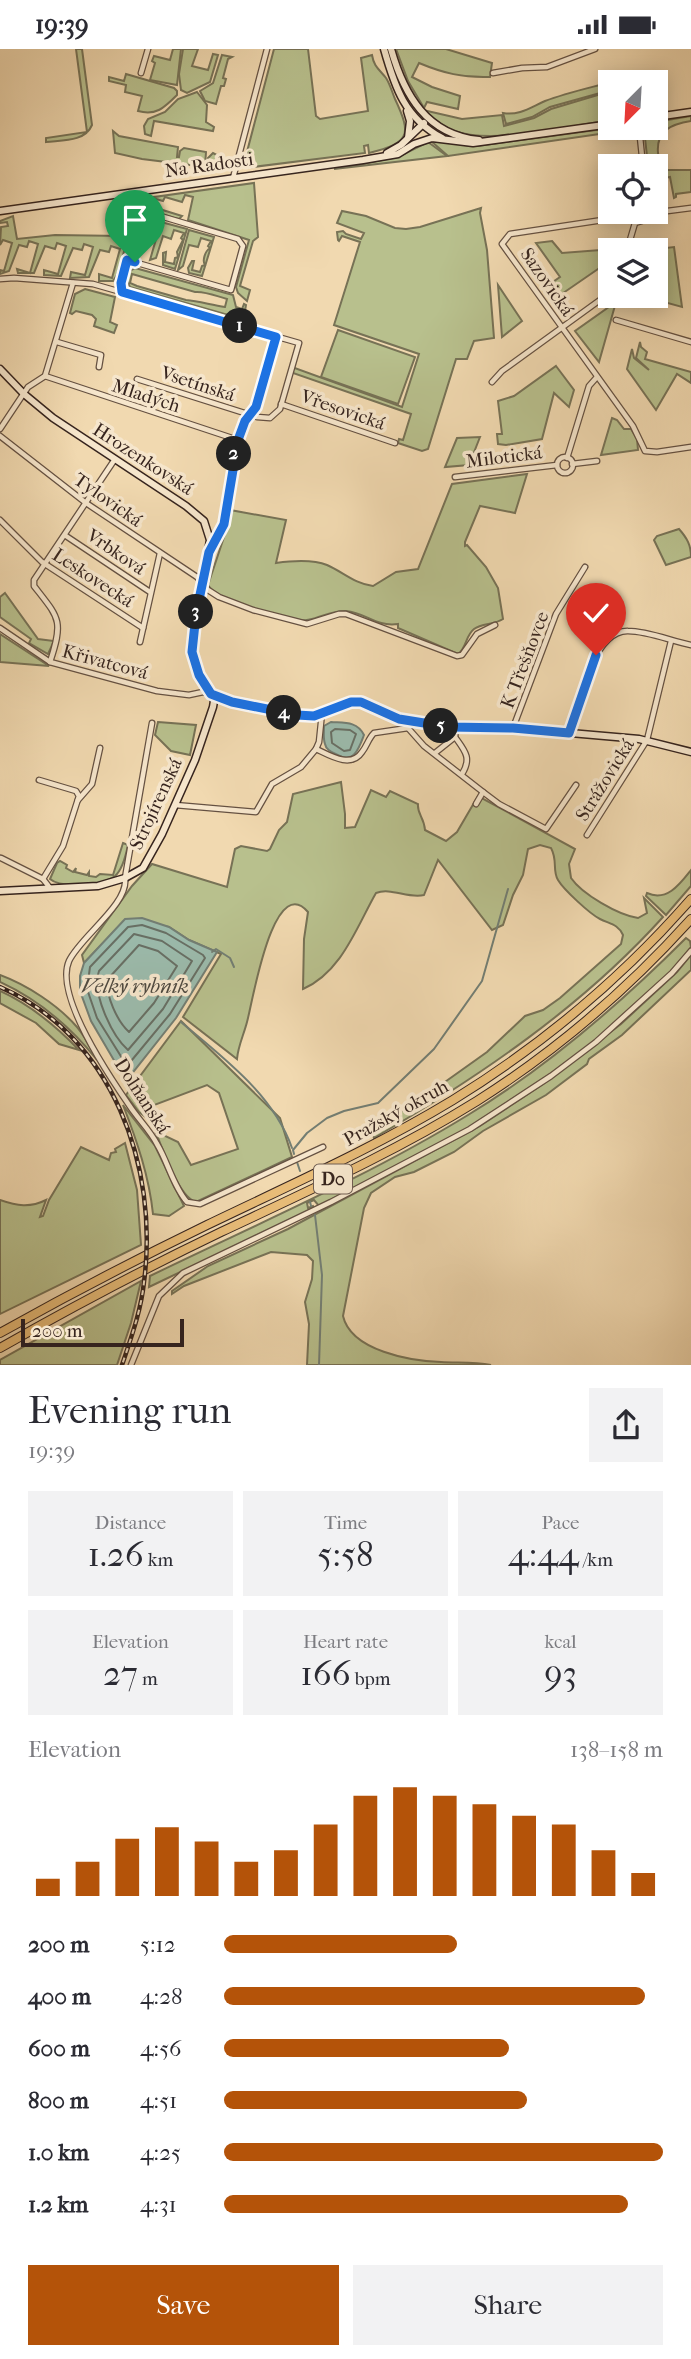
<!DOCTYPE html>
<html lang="en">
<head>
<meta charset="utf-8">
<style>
	body { margin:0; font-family:"IM FELL French Canon",serif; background:#f2f2f3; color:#2b2b33; height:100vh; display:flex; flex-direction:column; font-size:26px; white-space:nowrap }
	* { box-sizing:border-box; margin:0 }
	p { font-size:23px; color:#7c7c81 }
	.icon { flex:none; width:38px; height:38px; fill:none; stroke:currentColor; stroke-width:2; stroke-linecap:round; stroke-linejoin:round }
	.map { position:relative; height:1316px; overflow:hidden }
	.sheet { display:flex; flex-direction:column; background:#fff; flex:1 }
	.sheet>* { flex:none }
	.needle { width:46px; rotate:204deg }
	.tools { position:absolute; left:598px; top:21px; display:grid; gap:14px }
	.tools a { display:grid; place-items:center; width:70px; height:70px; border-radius:0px; background:#fff; box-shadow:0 4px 18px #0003; font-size:35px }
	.scale { position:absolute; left:21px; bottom:18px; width:163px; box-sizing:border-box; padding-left:7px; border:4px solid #36241e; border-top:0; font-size:19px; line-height:24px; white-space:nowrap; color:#36241e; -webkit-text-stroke:5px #f6e6cc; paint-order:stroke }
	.pin { position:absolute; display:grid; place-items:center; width:60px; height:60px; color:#fff; margin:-72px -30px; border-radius:50% 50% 50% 0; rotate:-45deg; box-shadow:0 0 7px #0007 }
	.pin .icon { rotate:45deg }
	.km { position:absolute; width:35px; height:35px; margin:-18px; border-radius:50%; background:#222; color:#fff; font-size:19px; line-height:35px; text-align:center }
	.round { display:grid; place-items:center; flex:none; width:74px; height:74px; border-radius:0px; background:#f2f2f3 }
	.headline { display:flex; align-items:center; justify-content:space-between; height:119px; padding:0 28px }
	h1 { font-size:38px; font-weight:600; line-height:52px }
	.figures { display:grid; grid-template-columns:repeat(3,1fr); gap:10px; height:119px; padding:7px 28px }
	.figures div { display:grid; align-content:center; border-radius:0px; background:#f2f2f3; text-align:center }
	.figures b { font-size:35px; font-weight:600 }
	.figures small { font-size:19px; font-weight:400 }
	.figures p { font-size:19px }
	.chart { height:196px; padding:14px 28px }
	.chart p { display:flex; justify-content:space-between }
	.chart svg { width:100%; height:126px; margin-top:7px; stroke:#b45309; stroke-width:6 }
	.button { display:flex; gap:14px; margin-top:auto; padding:14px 28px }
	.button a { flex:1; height:80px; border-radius:0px; background:#b45309; color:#fff; font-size:28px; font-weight:600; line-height:80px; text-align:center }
	.button a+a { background:#f2f2f3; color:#2b2b33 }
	ul { padding:0 28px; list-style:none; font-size:23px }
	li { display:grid; grid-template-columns:112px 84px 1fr; align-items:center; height:52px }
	li i { height:18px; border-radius:9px; background:#b45309 }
	.status { display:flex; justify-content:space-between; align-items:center; height:49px; padding:0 35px; background:#fff; direction:ltr }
	.status svg { height:19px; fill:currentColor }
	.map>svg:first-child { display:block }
</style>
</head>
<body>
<div class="status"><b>19:39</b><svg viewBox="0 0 49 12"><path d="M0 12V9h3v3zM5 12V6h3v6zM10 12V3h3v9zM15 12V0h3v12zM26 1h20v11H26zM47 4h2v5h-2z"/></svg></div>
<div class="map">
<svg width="691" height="1316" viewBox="0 0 691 1316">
	<rect width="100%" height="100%" fill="#f1d9b0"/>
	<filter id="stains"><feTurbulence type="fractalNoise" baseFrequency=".00286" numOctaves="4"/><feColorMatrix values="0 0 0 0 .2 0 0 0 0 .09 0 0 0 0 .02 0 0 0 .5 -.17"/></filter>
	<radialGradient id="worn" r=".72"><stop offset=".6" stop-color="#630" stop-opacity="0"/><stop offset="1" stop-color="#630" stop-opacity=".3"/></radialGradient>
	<!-- green -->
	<g fill="#b8c08d" stroke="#777256" stroke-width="2" fill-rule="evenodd">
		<path d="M 76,0 L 82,0 L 92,76 C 85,93 62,91 46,93 L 46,89 L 87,83 Z"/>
		<polygon points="173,0 181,0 177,36 150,31 155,14 152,12 154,7 170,11"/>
		<polygon points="183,0 198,0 192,17 208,21 213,5 218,6 210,33 187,44 181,41 179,25"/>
		<path d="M 274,0 L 308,0 L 316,67 L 320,70 L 368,62 L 361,9 L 372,6 C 374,18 379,20 386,29 C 390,35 392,43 395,50 C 412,86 410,94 369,104 L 368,96 L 364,97 L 365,104 L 245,119 L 243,118 Z"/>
		<path d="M 396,0 L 446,0 L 492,14 L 490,28 C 463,29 443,24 419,14 L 412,28 L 432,38 L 460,47 L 458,60 L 427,53 L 424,59 L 408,32 Z"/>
		<polygon points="222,6 232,8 228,10 223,29 226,30 224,37 221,37 216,55 205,52 200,42 213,34"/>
		<path d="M 126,25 L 174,39 L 177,42 L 177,46 C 164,59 156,67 138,62 L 142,47 L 125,43 L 126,36 L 109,32 L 109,28 L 124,32 Z"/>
		<path d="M 611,33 L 611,41 L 550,58 L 532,68 L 506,75 L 503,64 C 519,67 531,58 545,52 C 566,44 589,39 611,33 Z"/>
		<path d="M 611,42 L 611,71 C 569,77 493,96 454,82 C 442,78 433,69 423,61 L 462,70 L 502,66 L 504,77 L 534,69 L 551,60 Z"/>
		<polygon points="197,43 207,56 206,73 214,78 213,82 154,72 151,87 145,85 144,77 148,70 165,63 178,50"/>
		<path d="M 691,67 L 691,72 C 671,75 656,82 658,104 C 659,111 660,115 664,121 L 691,121 L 691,143 L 676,145 L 676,148 L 674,149 L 670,128 L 660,130 L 656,144 L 656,117 L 648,116 L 644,80 L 656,79 L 656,73 Z"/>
		<path d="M 611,79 L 634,80 L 448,107 L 431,92 C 447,91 461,97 477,97 Z"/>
		<polygon points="113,82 119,87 178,98 177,108 179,108 180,102 184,99 206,103 205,117 207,116 208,109 213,104 230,113 231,121 142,110 115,104"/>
		<polygon points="428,93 447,107 334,120 398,108"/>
		<path d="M 254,134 L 258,188 L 253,192 L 240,237 L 250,241 L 247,252 L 238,244 L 236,238 L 249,191 L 188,171 L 193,148 L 185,146 L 182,153 L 165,148 L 163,152 L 156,150 L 153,158 L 182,167 L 179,170 C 161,166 145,155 134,174 L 130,175 L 124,193 L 117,192 L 126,196 L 117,226 L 113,232 L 99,232 L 99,225 L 112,229 L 120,200 L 111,197 L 109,203 L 100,201 L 89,228 L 70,229 L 71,223 L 85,226 L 93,198 L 84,195 L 82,201 L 73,199 L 61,227 L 44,226 L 44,221 L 58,225 L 66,197 L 57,194 L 55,200 L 45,197 L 34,224 L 18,224 L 17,220 L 30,224 L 38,195 L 29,192 L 27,198 L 19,196 L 9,222 L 0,225 L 0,221 L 4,222 L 12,194 L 3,191 L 0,196 L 1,178 L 8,177 L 7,173 L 0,174 L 0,172 L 13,167 L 17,190 L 55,186 L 122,187 L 133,151 Z"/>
		<polygon points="481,159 480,164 487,201 494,289 474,292 467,310 456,310 428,400 422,402 398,394 399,390 403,391 411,365 290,323 292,318 402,358 419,305 334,276 360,193 342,187 339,192 338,191 337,183 343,182 346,185 361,190 364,184 337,174 342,162 366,167 395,179 406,180 420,178"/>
		<polygon points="161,173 187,180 175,220 163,216 163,204 166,203 165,213 174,215 175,209 178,208 177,203 183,191 181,189 184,184 174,181 171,190 163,187 156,209 150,211"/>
		<path d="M 189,181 L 214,188 L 202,227 L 189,224 L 188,219 L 192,212 L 194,212 L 192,221 L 200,223 L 202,217 L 205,216 C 202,212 205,202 210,199 L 208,197 L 211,192 L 201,189 L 198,198 L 189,196 L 183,217 L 178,221 Z"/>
		<polygon points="552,192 562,204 614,200 611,201 611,211 556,249 547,237 560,228 536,194"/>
		<polygon points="674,198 682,258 646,248 656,247 656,201 649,201"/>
		<path d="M 135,219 L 233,246 L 236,258 L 242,260 L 244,255 L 246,256 L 243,273 L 228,266 L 130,238 L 126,230 L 130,222 ZM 132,225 L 195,243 C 205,242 216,247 227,250 L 225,258 C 211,256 199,252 186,251 L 137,237 L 130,234 Z"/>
		<polygon points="498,236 522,272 502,288"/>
		<polygon points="85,240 115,248 110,273 117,276 114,284 94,277 96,270 92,266 76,262 72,265 70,264 75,245"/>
		<polygon points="616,253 599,313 575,282"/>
		<polygon points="338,281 415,308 398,355 321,328"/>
		<polygon points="640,293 641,298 647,303 645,310 691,323 691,334 677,325 656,361 627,320 632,300 634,309 649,321 636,309"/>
		<polygon points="556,317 574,341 569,358 554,344 542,390 506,396 498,395 497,385 502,385 498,352 514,347"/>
		<polygon points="612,369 617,371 624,380 631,380 637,390 638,401 601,406"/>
		<polygon points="480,388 469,416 445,418 457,389"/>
		<path d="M 527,425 L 515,464 L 480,457 L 465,493 L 465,497 L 467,496 L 486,518 L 498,539 L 503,570 C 494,576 482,574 474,580 C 465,587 467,599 458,605 L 398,579 L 398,575 C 375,578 367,564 346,562 C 328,561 314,574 296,571 C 274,565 219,554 208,536 L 226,482 L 230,461 L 286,471 L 276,514 C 291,512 312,510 327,516 C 343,523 355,535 373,537 L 396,523 L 418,520 L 452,435 Z"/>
		<path d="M 679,480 C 687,489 691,496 691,508 L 666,516 L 654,491 L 657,487 Z"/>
		<polygon points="5,544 38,590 54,592 48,605 29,594 31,590 0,568 0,548"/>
		<polygon points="0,585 49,617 0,613"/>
		<polygon points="158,673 196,676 190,706 171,702 155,686"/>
		<path d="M 341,733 L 345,765 L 345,779 L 355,778 L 371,741 L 386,748 L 390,742 L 418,755 C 417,765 424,768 425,781 L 446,792 L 457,783 L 478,747 L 575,800 L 569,815 L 571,829 C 582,845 618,866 638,869 L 647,864 L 644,849 L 663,868 C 582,958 479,1028 374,1089 L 371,1081 L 421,1050 L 487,1003 L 525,967 L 543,961 L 560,949 L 621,895 L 623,886 C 618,875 610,875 600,870 C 590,865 564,841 558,831 C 552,821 558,812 551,799 L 540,796 L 528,800 L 523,826 L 513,846 L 503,876 L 492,881 L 438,811 L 424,846 C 408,850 391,838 376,844 C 357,877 342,923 303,940 L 304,890 L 308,863 C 273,822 252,956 247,973 C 244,985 238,997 237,1010 L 183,968 L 221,905 L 189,891 L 169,878 L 125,871 L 84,914 L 82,906 L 132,837 L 152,815 L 227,838 L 235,800 L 241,797 L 267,802 L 270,800 L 279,781 L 287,773 L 293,745 Z"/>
		<path d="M 123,794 L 128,796 C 126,806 123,820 115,827 C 102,837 60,839 50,830 L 57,814 L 60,812 L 67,816 L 66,819 L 73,823 L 76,819 L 75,823 L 87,826 L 89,823 L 89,827 L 96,828 L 100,825 L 113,826 Z"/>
		<path d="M 691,821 L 691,837 L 666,866 L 646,847 L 647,844 C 667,853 680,835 691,821 Z"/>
		<path d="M 686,889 L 690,892 L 691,898 L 671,923 L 597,990 L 553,1023 L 465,1081 L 319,1157 L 314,1151 L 307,1154 L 308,1159 L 313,1157 L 314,1159 L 149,1238 L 150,1227 C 257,1175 367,1128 468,1066 C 549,1017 620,955 686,889 Z"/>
		<path d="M 691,906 L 691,921 L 622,986 L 589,1010 L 587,1015 L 546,1046 L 483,1082 L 454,1103 L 414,1123 L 395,1128 L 371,1144 L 364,1159 L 343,1267 C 351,1302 411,1312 441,1313 C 458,1314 474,1313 491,1316 L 307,1316 L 309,1275 L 305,1253 L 312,1230 L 313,1212 L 307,1206 L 271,1203 L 184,1237 L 172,1245 L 172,1242 L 208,1217 L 288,1180 L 480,1077 L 543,1035 L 621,975 L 677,923 Z"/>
		<path d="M 0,926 C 27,936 58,956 77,978 C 85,987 91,1000 97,1011 C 70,977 39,951 0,933 Z"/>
		<path d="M 0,942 C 31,956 56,977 79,1001 L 59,995 L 36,974 L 0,954 Z"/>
		<path d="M 181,972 L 280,1069 L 292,1108 L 196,1153 C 178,1148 163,1099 155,1082 L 178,1093 L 191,1116 L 238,1100 L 219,1044 L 207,1036 L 146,1059 L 143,1062 L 147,1069 L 139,1063 L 126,1046 Z"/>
		<path d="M 123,1056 L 155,1097 L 184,1157 L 169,1167 L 153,1165 C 149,1127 137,1092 123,1056 Z"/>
		<path d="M 125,1094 L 137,1141 L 141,1196 L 0,1265 L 0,1151 C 17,1157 30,1159 46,1151 L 40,1168 L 43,1167 L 49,1151 L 81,1098 L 109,1111 L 111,1104 L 116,1103 L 115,1100 Z"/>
		<polygon points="141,1232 131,1274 117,1316 0,1316 0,1311"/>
	</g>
	<!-- water -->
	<g fill="#9bbaab" stroke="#737e73" stroke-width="2">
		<path d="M 331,673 C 344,674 357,672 364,686 C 359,699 354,715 338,706 C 332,703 326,701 325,695 C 323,690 324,682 324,677 Z"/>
		<polygon points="142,869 169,878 189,891 217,903 176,969 130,1027 122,1025 91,972 80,942 80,927 84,914 125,870"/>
	</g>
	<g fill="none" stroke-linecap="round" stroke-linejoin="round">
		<!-- shore -->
		<g stroke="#686f64" stroke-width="2">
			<polygon points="335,680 350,681 356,685 350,701 344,702 332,694 331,683"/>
			<polygon points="142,876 166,884 203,906 205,909 170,965 127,1017 97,969 87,940 90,918 128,878"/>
			<path d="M 134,885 L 162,892 L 192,912 L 163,960 L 128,1001 C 112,987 91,943 99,922 Z"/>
			<path d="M 139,896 L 158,902 L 177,917 L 154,954 L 129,983 C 117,972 106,947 107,931 Z"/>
		</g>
		<!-- stream -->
		<g stroke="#737e73" stroke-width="2">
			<polyline points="212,903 216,900 230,909 234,918"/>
			<path d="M 181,973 C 223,1009 273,1045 292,1099"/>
			<polyline points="294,1105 293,1101 307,1084 327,1069 344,1062 378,1054 434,1000 482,932 508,840"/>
			<polyline points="297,1113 300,1122"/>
			<polyline points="310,1153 311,1157"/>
			<polyline points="315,1166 322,1226 319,1316"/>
		</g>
		<defs>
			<g id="street">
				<polyline points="141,24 148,0"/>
				<polyline points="493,24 522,19 547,18 595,0"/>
				<polyline points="639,79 643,117"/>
				<polyline points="233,129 267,0"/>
				<polyline points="644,165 691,159"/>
				<polyline points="629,167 510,185 502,195 633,377 645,402 657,403 691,398"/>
				<polyline points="635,174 642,172 644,165"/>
				<polyline points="627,201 635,174"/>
				<polyline points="0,230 14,229 93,235 299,294 280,360 270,369 257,368 137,330"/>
				<polyline points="122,243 121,234 138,174 144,166 150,164 238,190 243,197 231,241 127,211"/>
				<polyline points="616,271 691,293"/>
				<polyline points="57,293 101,306 99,318"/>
				<polyline points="45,327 238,391"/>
				<polyline points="492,333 502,322 611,243"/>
				<polyline points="281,355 395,394"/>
				<polyline points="0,380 28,338 45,327 73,234"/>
				<polyline points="0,387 86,454 197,528 208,541 219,548 253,561 307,575 339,565 346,565 457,607 462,606 477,585 495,576"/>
				<circle cx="565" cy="416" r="8"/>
				<polyline points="567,409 589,337 597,328"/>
				<polyline points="572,415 597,412"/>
				<polyline points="455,428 557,416"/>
				<polyline points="0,471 42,513 143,579"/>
				<polyline points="66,487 150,543"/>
				<polyline points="209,503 224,475 236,401 245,372 256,358 276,288"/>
				<polyline points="0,579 50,613 157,642 189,646 203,643 211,645"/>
				<polyline points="140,593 160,504"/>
				<path d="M 50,613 C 64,571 59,569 34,537 L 34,531 L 115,410"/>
				<path d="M 152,674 L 125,829 C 129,855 80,888 69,912 C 54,946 109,1027 129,1056 C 138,1070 150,1081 157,1095 C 168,1113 173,1137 187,1153 L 200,1155 L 323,1098"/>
				<polyline points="408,679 424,697 483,743 499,755 546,780 576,736"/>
				<path d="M 456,679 L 455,688 C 465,702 472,709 462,725"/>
				<polyline points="513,679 556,565 585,518"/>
				<path d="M 569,684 C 577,657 593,581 628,582 C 648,582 671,592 691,596"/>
				<path d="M 316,700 C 329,706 351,720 362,703 C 367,697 368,690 374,684 L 408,679"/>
				<polyline points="435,704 455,688"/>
				<polyline points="39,731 76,742 79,747 63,797 43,830"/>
				<polyline points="78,751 92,735 100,699"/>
				<polyline points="476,755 483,743"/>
				<polyline points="175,756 256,763 272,735 301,718 316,700 319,693 322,664"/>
				<polyline points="587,786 647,691 671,592"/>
				<polyline points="1,809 43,830 50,839"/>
				<polyline points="131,1316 159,1247 183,1224 331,1153 470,1080 551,1027 596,993 672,924 691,902"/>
			</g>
			<g id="secondary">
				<path d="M 384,0 C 395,39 405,69 442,89"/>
				<path d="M 391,0 C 404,46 427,86 479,91"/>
				<polyline points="407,62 410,72 408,89"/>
				<polyline points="656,68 691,63"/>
				<polyline points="387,104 401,96 424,74"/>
				<polyline points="0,162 363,111 398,105 414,95 432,89 473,94 611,75"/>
				<polyline points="0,320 24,345 53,369 186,457 204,472 210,491 192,597 202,633 211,645 221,650 305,666 314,667 351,653 361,653 399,670 449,678 513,679 639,690 691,703"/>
				<polyline points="0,842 98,837 125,829 143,819 162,785 195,711 213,658 214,652 211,645"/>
			</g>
			<g id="highway">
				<path d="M 0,1284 C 68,1246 137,1210 207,1176 C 290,1136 374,1099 453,1051 C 542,996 622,929 691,850"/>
				<path d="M 0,1299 C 72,1258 146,1219 221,1183 C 308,1142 395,1103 477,1052 C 556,1002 628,940 691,870"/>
			</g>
		</defs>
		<!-- street casing -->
		<use href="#street" stroke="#655142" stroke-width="7"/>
		<!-- secondary casing -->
		<use href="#secondary" stroke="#36241e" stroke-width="9"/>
		<!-- highway casing -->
		<use href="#highway" stroke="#36241e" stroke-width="10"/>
		<!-- street -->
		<use href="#street" stroke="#f6e6cc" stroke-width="4.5"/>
		<!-- secondary -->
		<use href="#secondary" stroke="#f6e6cc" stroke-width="6"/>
		<!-- highway -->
		<use href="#highway" stroke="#e8bc78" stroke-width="8"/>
		<defs>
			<path id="rail" d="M 0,938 C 113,987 159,1118 144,1233 C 141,1262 131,1289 122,1316"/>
		</defs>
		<!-- rail casing -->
		<use href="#rail" stroke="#36241e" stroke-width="4.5"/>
		<!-- rail -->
		<use href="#rail" stroke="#f6e6cc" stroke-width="2" stroke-dasharray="5" stroke-linecap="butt"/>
	</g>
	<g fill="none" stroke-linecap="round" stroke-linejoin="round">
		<defs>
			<polyline id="route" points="135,213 127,211 121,234 122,243 276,288 256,358 245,372 238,391 224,475 209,503 196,565 192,603 199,626 211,645 232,653 297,666 314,667 351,653 361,653 399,670 449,678 513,679 569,684 596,606"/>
		</defs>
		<!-- route casing -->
		<use href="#route" stroke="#fff" stroke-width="14"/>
		<!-- route -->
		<use href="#route" stroke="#1a73e8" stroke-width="9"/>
	</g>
	<g text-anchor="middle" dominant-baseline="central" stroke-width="7" stroke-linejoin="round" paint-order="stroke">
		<!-- shield labels -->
		<rect fill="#f6e6cc" stroke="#705e52" stroke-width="2" x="314" y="1115.5" width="38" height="29" rx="5"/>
		<g font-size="18" font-weight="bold" fill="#36241e">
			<text x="333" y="1130">D0</text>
		</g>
		<!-- street labels -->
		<g font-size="19" fill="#36241e" stroke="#f6e6cc">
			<text transform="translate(209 116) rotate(-8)">Na Radosti</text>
			<text transform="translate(547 233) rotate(55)">Sazovická</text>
			<text transform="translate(198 335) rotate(18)">Vsetínská</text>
			<text transform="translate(146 347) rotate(18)">Mladých</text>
			<text transform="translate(343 361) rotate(19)">Vřesovická</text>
			<text transform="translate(504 408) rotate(-7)">Milotická</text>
			<text transform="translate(143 410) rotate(33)">Hrozenkovská</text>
			<text transform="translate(108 451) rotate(35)">Tylovická</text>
			<text transform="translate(116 503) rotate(34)">Vrbková</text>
			<text transform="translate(93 529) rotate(33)">Leskovecká</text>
			<text transform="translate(525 611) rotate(-69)">K Třešňovce</text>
			<text transform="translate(105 613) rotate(15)">Křivatcová</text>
			<text transform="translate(605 731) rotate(-58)">Strážovická</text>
			<text transform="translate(156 755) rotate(-65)">Strojírenská</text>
			<text transform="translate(142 1047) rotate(57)">Dolňanská</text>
			<text transform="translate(396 1064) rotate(-29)">Pražský okruh</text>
		</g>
		<!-- water labels -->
		<g font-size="21" font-style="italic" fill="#4f4a41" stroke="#f6e6cc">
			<text x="135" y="937">Velký rybník</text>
		</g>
	</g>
	<rect width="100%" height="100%" filter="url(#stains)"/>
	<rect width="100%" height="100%" fill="url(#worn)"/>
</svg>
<div class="tools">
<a><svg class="needle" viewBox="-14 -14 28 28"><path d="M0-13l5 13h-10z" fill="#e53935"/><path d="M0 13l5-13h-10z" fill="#7c7c81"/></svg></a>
<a><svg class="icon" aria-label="locate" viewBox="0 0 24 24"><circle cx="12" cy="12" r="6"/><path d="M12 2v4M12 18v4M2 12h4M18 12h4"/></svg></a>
<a><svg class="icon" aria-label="layers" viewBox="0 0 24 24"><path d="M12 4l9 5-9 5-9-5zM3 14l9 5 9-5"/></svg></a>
</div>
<div class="scale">200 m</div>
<div class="pin" style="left:135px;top:213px;background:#1e9e55"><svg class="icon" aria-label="arrive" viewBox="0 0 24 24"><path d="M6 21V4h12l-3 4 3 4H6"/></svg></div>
<div class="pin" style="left:596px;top:606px;background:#d93025"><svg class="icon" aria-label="check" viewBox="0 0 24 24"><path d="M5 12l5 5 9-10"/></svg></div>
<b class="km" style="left:240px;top:277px">1</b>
<b class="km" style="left:234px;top:405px">2</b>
<b class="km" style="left:196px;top:563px">3</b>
<b class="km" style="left:284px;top:664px">4</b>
<b class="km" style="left:441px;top:677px">5</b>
</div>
<section class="sheet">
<div class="headline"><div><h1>Evening run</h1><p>19:39</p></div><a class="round"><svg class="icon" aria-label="share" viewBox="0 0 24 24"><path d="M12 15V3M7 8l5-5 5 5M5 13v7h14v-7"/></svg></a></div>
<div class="figures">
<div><p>Distance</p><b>1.26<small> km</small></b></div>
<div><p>Time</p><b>5:58</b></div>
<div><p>Pace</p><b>4:44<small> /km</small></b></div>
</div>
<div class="figures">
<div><p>Elevation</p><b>27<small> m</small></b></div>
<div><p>Heart rate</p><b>166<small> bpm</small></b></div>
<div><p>kcal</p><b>93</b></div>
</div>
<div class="chart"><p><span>Elevation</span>138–158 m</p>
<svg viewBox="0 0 160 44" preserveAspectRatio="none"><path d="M5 44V38M15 44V32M25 44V24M35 44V20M45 44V25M55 44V32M65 44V28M75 44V19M85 44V9M95 44V6M105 44V9M115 44V12M125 44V16M135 44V19M145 44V28M155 44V36"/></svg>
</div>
<ul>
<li><b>200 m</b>5:12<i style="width:53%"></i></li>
<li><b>400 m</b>4:28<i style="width:96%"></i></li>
<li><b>600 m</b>4:56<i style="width:65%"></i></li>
<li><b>800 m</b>4:51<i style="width:69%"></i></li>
<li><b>1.0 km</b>4:25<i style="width:100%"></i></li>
<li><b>1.2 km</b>4:31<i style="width:92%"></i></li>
</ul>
<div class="button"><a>Save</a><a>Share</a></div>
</section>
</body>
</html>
